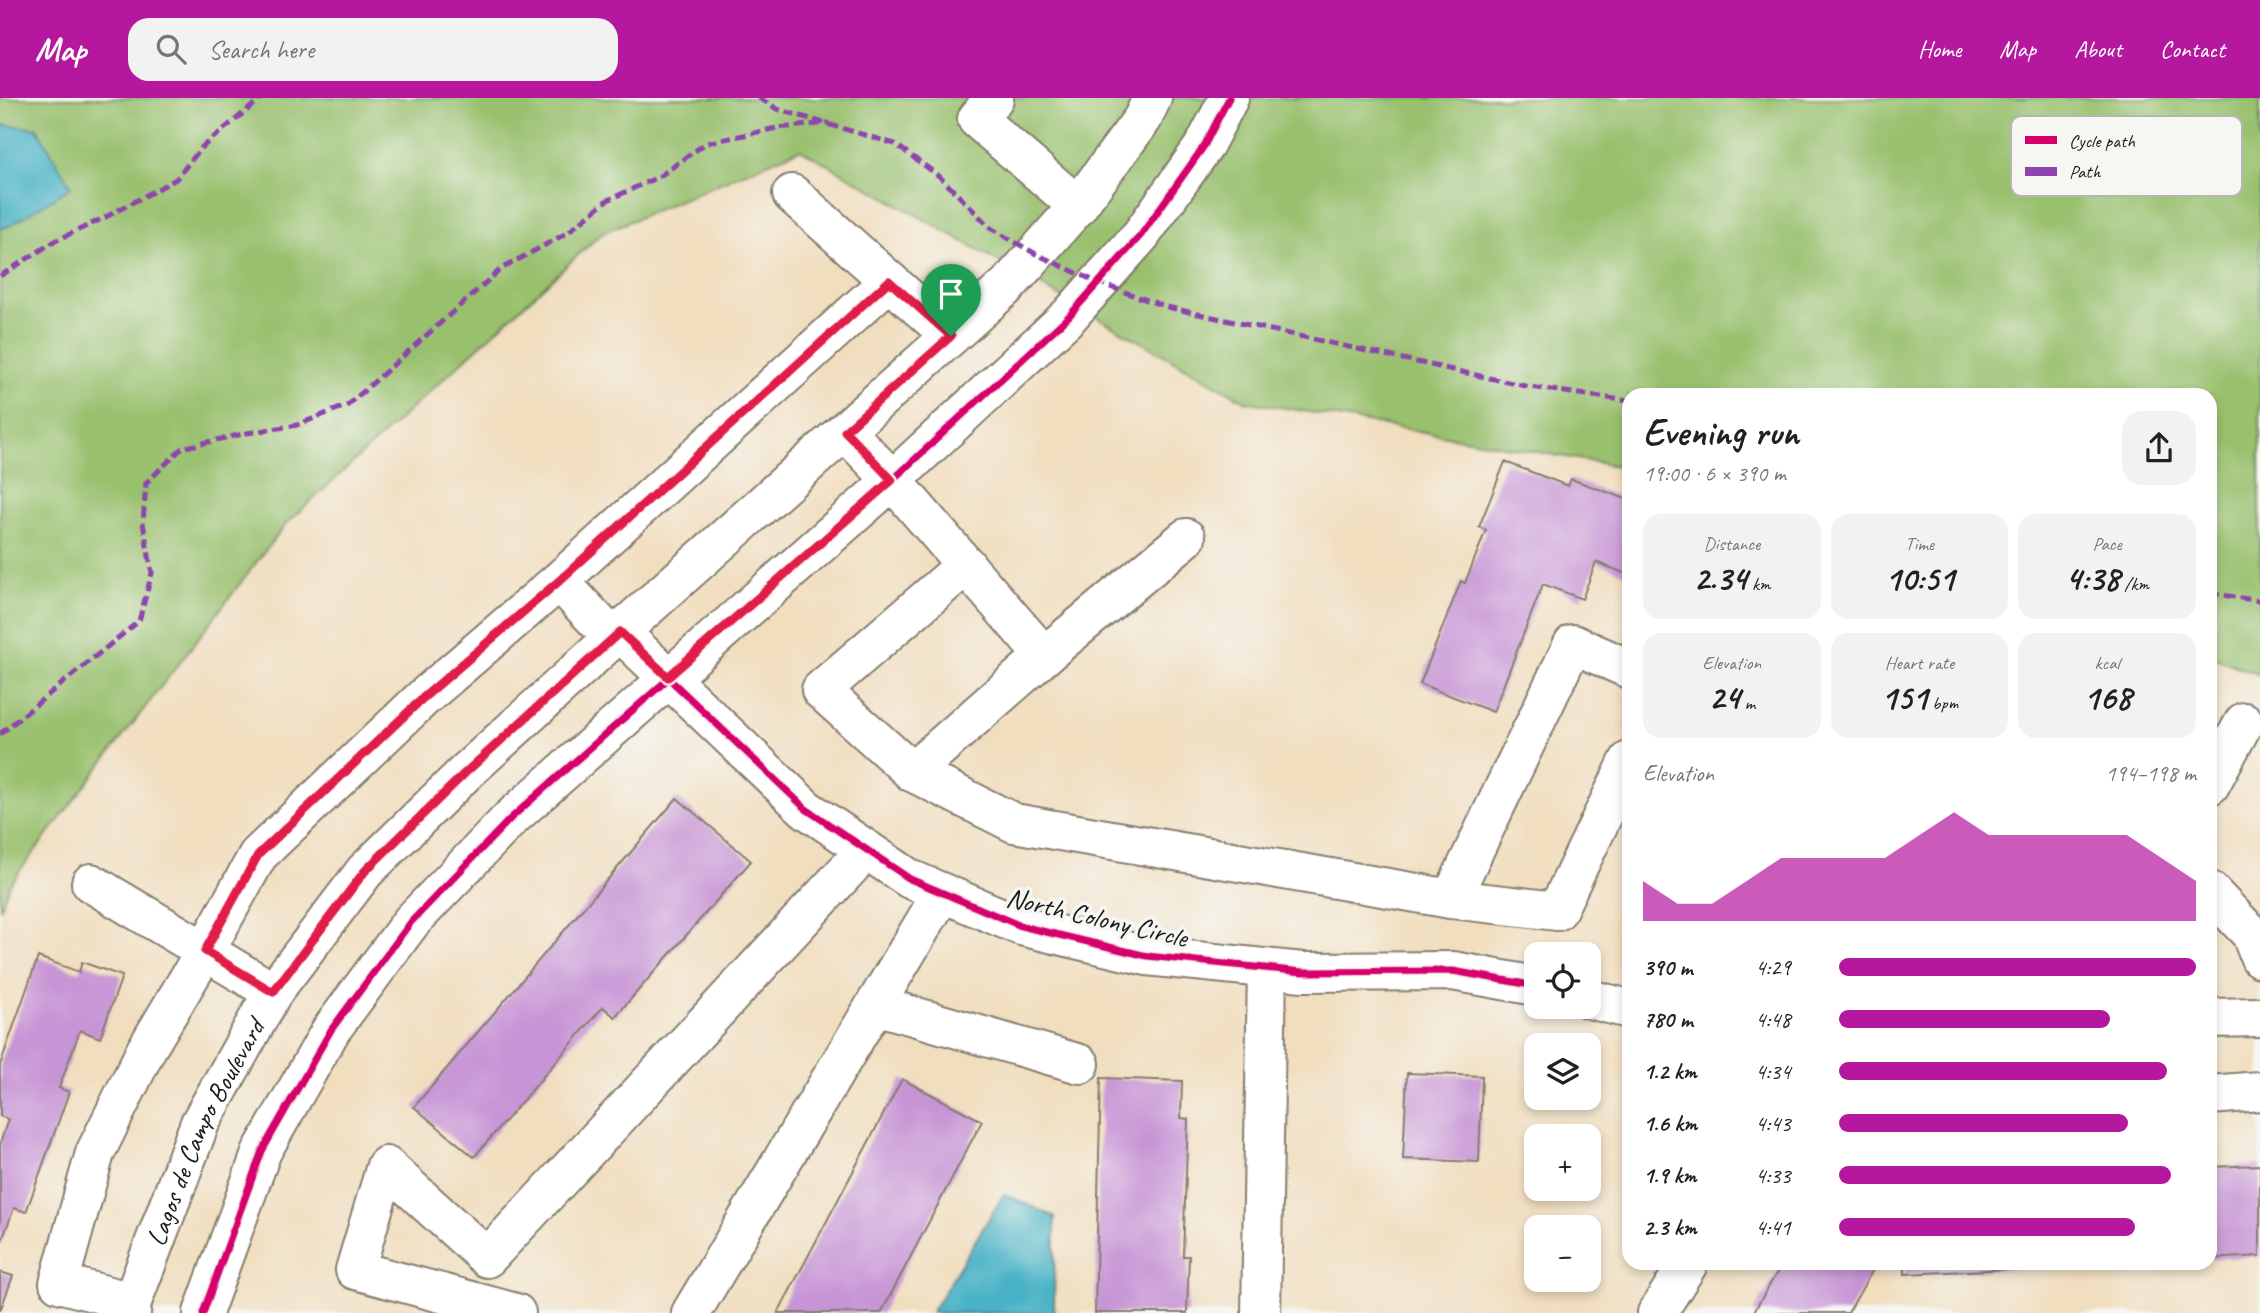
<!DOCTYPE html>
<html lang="en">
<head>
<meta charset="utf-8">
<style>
	body { margin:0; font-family:Caveat,sans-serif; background:#f2f2f2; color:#222; height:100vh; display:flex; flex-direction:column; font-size:26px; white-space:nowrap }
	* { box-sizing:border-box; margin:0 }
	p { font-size:23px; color:#767676 }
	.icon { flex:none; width:38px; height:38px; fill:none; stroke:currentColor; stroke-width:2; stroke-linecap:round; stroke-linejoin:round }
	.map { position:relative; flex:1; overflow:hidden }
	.details { position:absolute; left:1622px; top:290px; width:595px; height:882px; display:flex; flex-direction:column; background:#fff; border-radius:21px; box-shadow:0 4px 10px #0003 }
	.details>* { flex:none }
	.buttons { position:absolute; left:1524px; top:844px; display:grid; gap:14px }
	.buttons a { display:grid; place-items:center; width:77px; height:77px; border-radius:14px; background:#fff; box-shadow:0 4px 10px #0003; font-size:35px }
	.pin { position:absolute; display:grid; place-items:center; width:60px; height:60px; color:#fff; margin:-72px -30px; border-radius:50% 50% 50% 0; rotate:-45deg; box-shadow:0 0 7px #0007 }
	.pin .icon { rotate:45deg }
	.round { display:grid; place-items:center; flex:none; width:74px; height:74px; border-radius:21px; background:#f2f2f2 }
	.overview { display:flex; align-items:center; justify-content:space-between; height:119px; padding:0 21px }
	h1 { font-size:38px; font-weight:700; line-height:52px }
	.metrics { display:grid; grid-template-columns:repeat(3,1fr); gap:10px; height:119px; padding:7px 21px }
	.metrics div { display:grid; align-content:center; border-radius:18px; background:#f2f2f2; text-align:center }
	.metrics b { font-size:35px; font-weight:700 }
	.metrics small { font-size:19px; font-weight:400 }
	.metrics p { font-size:19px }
	.chart { height:196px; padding:14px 21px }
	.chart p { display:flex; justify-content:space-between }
	.chart svg { width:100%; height:126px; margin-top:7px; fill:#b5179e; opacity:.7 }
	ul { padding:0 21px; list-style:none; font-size:23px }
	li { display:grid; grid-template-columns:112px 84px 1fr; align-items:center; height:52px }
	li i { height:18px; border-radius:9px; background:#b5179e }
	header { display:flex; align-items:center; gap:42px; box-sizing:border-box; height:98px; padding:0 35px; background:#b5179e; color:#fff }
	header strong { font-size:33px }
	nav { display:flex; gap:38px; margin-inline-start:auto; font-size:24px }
	.search { width:490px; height:63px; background:#f2f2f2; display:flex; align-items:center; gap:18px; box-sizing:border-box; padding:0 24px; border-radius:21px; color:#767676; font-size:26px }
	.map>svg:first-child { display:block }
</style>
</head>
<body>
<header>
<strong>Map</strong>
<div class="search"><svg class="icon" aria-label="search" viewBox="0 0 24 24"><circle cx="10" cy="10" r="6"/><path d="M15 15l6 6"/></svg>Search here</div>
<nav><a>Home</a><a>Map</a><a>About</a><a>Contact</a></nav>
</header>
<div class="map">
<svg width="2260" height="1215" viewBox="0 0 2260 1215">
	<rect width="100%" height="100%" fill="#f6f6f2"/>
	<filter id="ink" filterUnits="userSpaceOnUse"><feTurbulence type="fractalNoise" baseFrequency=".0143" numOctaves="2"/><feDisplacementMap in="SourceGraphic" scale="14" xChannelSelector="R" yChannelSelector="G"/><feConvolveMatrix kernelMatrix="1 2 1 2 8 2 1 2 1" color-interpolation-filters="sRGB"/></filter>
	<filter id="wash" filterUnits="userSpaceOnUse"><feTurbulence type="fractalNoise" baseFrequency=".00686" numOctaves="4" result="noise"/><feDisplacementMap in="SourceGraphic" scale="28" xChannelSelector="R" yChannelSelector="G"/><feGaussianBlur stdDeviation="1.57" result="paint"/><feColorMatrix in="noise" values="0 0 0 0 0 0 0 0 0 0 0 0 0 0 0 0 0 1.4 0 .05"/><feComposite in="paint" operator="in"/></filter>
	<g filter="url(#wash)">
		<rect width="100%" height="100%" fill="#f1debf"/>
		<!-- green -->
		<polygon fill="#98c06d" stroke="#5a6e44" stroke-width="2" points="0,0 2260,0 2260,577 2210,558 2210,298 1629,298 1629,370 1245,303 800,51 602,135 285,427 9,787 0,812"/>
		<!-- water -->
		<g fill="#48b2c6" stroke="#326771" stroke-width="2">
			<polygon points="0,27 37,30 71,89 9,128 0,131"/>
			<polygon points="1004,1096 1055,1119 1054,1215 931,1215"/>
		</g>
		<g id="blocks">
			<!-- building -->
			<g fill="#c794d5">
				<polygon points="1505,364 1568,388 1571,381 1626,401 1629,393 1629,477 1596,464 1582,501 1543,486 1493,614 1420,586 1461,483 1465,485 1486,432 1479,429"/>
				<polygon points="677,700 751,763 615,919 603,909 474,1059 414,1009"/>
				<polygon points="38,859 79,874 82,864 122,878 100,940 80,932 59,990 69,994 26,1114 14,1110 0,1148 0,1046 8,1021 0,1018 0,967"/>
				<polygon points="1407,975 1482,978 1479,1064 1403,1061"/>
				<polygon points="1101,980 1182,983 1181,1020 1188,1021 1183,1158 1189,1158 1187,1215 1095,1215"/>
				<polygon points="902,981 982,1023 881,1215 778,1215"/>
				<polygon points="2260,1067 2260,1158 2210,1161 2210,1069"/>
				<polygon points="1782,1166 1866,1166 1874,1170 1848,1215 1753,1215"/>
				<polygon points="1905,1166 2075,1166 2075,1168 1905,1176"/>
				<polygon points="0,1174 13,1178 0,1213"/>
			</g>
		</g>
	</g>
	<g filter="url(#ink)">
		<use href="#blocks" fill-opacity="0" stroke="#867d6e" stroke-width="2"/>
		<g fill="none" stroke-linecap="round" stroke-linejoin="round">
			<defs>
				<g id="minor">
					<polyline points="994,0 977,21 1078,108"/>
					<polyline points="792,96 951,238"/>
					<polyline points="845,333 892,382 1044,558 1186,440"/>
					<polyline points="966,467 821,592 912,674 1044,558"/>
					<polyline points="559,483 613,540"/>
					<polyline points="620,534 806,711 910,781 1021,828 1147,858 1303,874 1453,873 1536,888"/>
					<polyline points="912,674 1014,725 1451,801 1557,813 1629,663"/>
					<polyline points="2210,687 2244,624"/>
					<polyline points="91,785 205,853 146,952 95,1055 59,1185 132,1204"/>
					<polyline points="2210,793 2251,836 2260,860"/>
					<polyline points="1451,801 1573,546 1629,571"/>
					<polyline points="273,894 205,853 258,757 423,600 559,483 889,183"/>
					<polyline points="1589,901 1629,911"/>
					<polyline points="875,907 1080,966"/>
					<polyline points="2210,920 2260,919"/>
					<polyline points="2210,997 2260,993"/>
					<path id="s1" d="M 131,1215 L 132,1204 L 200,1025 L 273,894 L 365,773 L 465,675 L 613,540 L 1008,187 L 1078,108 L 1143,20 L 1152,0"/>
					<polyline points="203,1215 262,1053 331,932 411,824 511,720 886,388 1069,218 1141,137 1204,48 1229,0"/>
					<polyline points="516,1215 355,1172 386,1068 487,1160 866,752"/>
					<polyline points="691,1215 942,795"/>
					<polyline points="1261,1215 1267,872"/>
					<polyline points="1657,1215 1688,1166"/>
				</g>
			</defs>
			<!-- minor casing -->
			<use href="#minor" stroke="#867d6e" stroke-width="42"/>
			<!-- minor -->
			<use href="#minor" stroke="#fff" stroke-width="38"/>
			<!-- quiet -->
			<g stroke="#8e44ad" stroke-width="5" stroke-dasharray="10 5" stroke-linecap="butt">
				<polyline points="759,0 777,11 895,46 939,78 992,131 1036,156 1099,185 1167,209 1530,289 1629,303"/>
				<polyline points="0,178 55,143 104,120 176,81 202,49 262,0"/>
				<polyline points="2210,495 2260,503"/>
				<polyline points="0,636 139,523 152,475 143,425 146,385 182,350 247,335 297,327 348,307 501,171 567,135 606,103 660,78 706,45 777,30 829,25"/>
			</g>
			<defs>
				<g id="cycleway">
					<polyline points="620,534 806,711 910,781 1021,828 1147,858 1303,874 1453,873 1536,888"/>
					<polyline points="203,1215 262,1053 331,932 411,824 511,720 886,388 1069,218 1141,137 1204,48 1229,0"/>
				</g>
			</defs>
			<!-- cycleway casing -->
			<use href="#cycleway" stroke="#f6f6f2" stroke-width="11"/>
			<!-- cycleway -->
			<use href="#cycleway" stroke="#d6006c" stroke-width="7"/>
		</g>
	</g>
	<g fill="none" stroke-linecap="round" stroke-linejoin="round" filter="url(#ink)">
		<defs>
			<polygon id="route" points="889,183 951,238 845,333 892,382 668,579 620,534 465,675 365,773 273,894 205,853 258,757 423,600 559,483"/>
		</defs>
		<!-- route casing -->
		<use href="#route" stroke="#fff" stroke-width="14"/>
		<!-- route -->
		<use href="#route" stroke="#e11d48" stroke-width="9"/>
	</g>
	<g text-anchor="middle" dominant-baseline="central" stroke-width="7" stroke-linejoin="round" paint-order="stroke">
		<!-- street labels -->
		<g font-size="28" fill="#1c1c1c" stroke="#f6f6f2">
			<text transform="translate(1097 819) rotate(13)">North Colony Circle</text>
			<text stroke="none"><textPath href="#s1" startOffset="196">Lagos de Campo Boulevard</textPath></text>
		</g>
	</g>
	<!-- legend -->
	<rect x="2011" y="18" width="231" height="80" rx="10" fill="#f6f6f2" stroke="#b5b5b2" stroke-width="2"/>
	<rect x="2025" y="38" width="32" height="8" fill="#d6006c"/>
	<rect x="2025" y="69" width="32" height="9" fill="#8e44ad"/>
	<g font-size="19" fill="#1c1c1c">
		<text x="2069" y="49">Cycle path</text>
		<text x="2069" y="80">Path</text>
	</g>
</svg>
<div class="buttons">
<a><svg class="icon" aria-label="locate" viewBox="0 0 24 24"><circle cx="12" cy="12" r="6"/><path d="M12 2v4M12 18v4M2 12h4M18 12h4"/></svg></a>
<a><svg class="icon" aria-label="layers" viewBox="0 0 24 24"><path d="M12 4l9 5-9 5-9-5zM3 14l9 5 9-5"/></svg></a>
<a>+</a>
<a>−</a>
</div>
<div class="pin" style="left:951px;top:238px;background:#1e9e55"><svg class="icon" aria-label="arrive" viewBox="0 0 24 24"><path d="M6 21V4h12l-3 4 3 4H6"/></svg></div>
<section class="details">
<div class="overview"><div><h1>Evening run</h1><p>19:00 · 6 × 390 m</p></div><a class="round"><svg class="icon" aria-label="share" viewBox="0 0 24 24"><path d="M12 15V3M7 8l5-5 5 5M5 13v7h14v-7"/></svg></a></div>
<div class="metrics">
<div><p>Distance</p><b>2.34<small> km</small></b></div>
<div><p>Time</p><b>10:51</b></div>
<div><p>Pace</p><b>4:38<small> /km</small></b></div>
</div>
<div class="metrics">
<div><p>Elevation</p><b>24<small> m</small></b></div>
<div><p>Heart rate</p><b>151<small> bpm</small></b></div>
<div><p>kcal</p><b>168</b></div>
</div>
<div class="chart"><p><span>Elevation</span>194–198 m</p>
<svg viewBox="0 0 160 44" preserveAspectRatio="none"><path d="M0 44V30L10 38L20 38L30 30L40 22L50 22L60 22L70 22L80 14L90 6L100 14L110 14L120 14L130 14L140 14L150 22L160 30V44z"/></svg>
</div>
<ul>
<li><b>390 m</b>4:29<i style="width:100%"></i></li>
<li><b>780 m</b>4:48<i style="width:76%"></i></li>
<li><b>1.2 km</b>4:34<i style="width:92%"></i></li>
<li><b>1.6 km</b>4:43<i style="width:81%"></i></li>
<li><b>1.9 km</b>4:33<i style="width:93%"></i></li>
<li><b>2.3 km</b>4:41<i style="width:83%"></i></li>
</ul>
</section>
</div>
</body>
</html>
